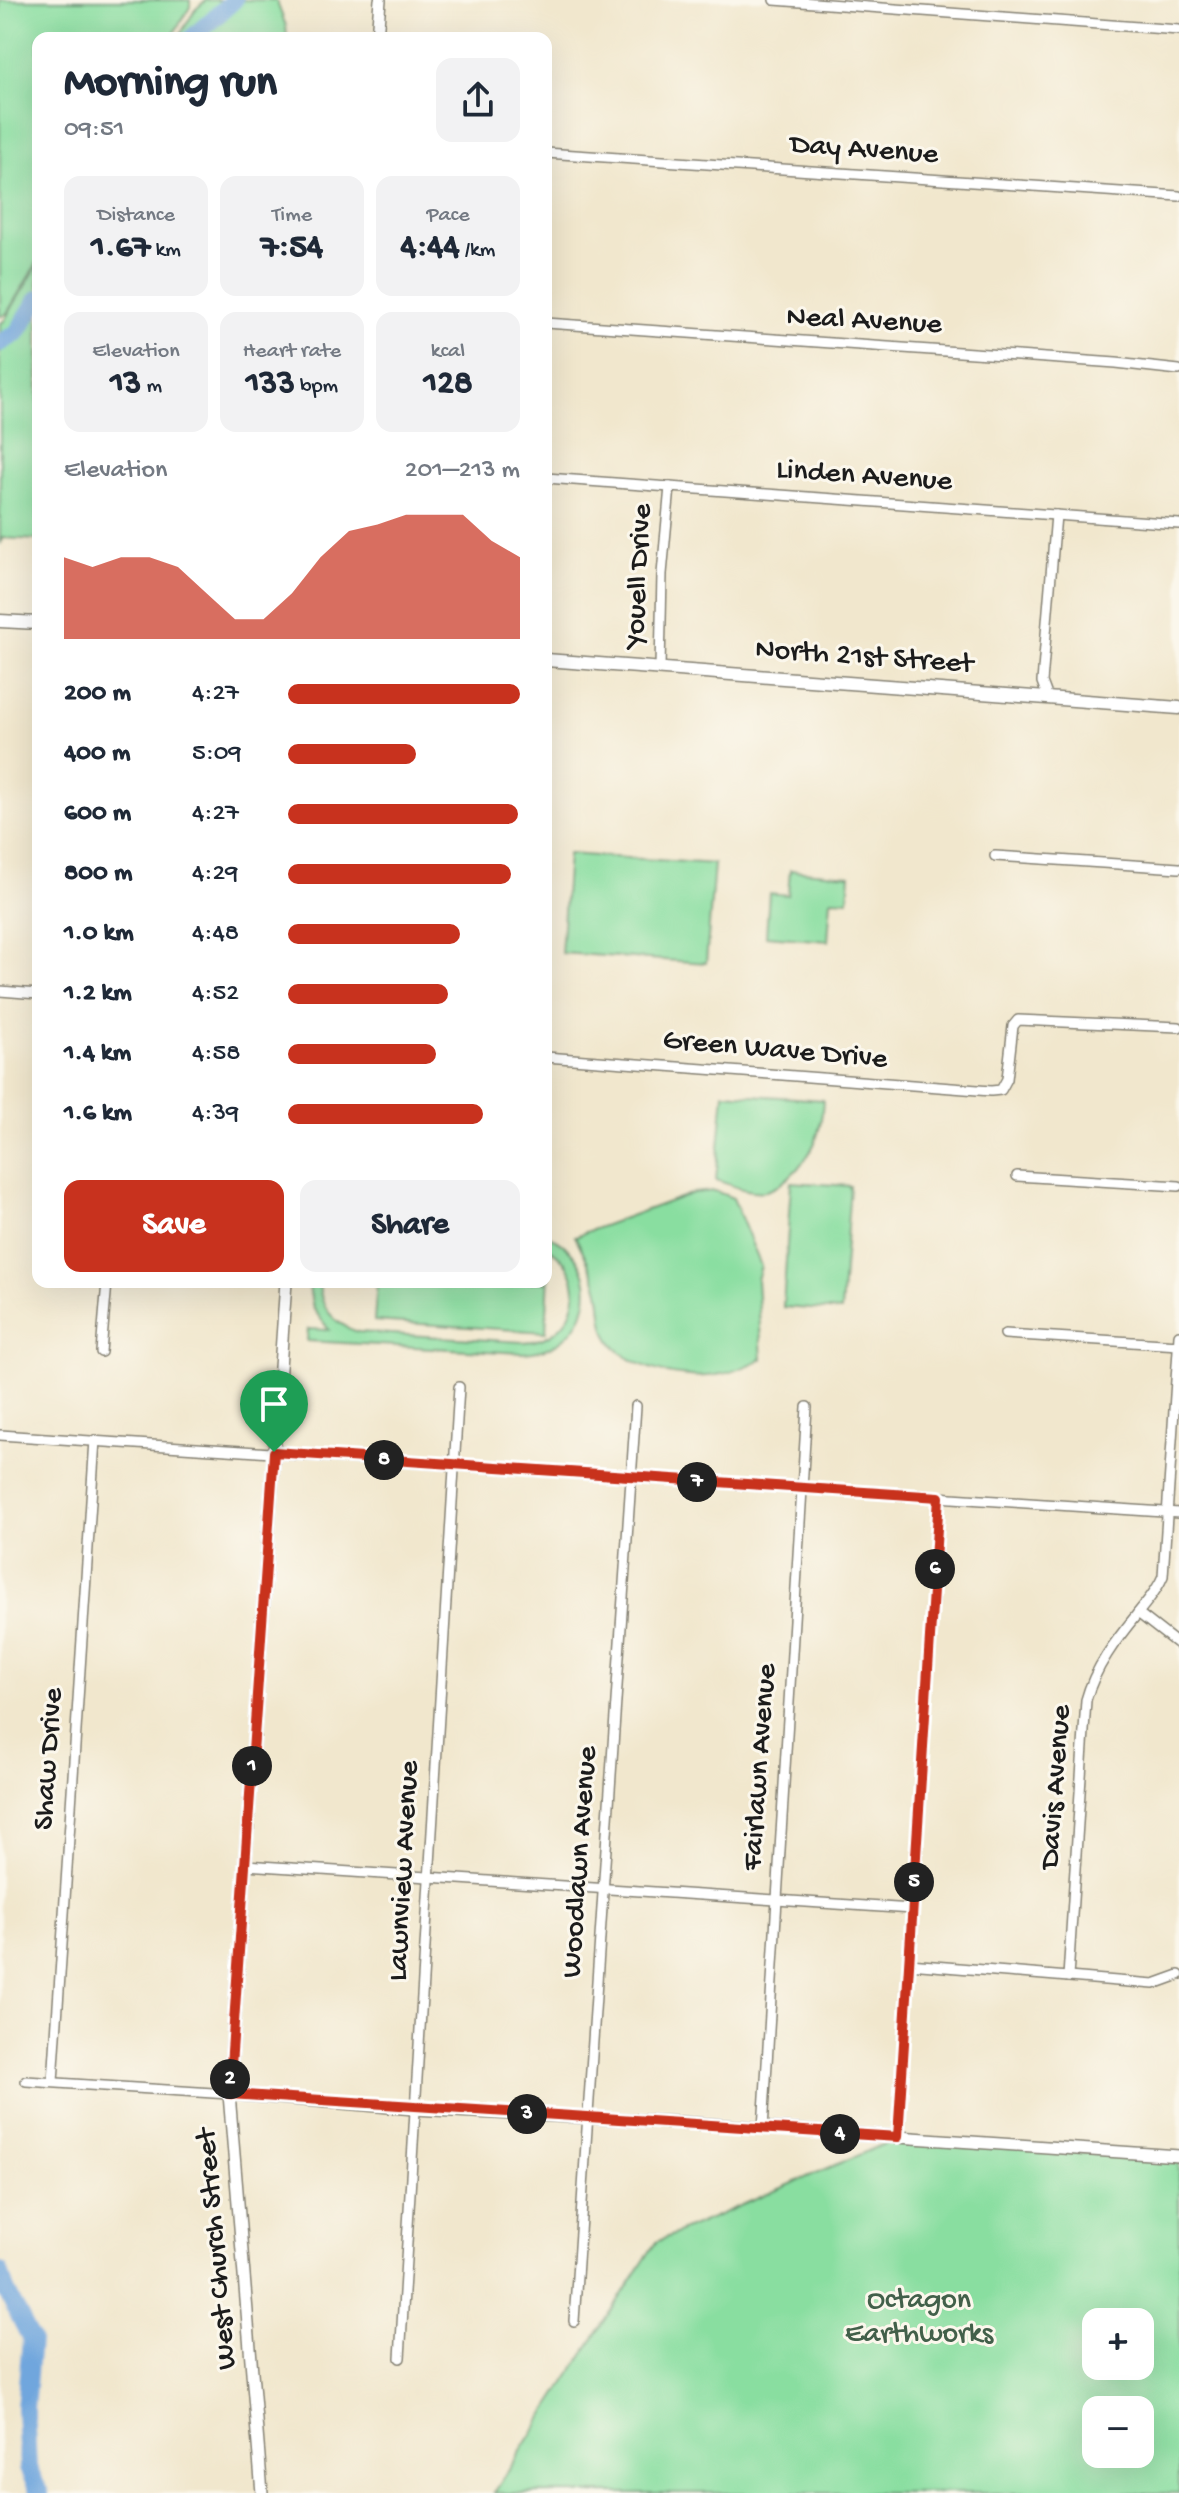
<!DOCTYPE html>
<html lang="en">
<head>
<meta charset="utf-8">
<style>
	body { margin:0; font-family:"Gochi Hand",sans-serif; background:#f2f2f3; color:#1f2937; height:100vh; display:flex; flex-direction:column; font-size:30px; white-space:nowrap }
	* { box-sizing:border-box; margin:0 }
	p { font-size:26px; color:#747a83 }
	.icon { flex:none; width:44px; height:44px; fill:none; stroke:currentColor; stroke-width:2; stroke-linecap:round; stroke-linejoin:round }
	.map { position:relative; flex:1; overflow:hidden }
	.panel { position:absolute; left:32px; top:32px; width:520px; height:1256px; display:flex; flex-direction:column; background:#fff; border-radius:16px; box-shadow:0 8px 32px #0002 }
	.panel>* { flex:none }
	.fabs { position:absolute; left:1082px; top:2308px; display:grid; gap:16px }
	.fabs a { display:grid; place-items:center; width:72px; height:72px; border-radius:16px; background:#fff; box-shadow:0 8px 32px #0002; font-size:40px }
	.pin { position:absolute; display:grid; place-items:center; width:68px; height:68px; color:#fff; margin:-82px -34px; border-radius:50% 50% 50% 0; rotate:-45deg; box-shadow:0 0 8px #0007 }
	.pin .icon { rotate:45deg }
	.km { position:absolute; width:40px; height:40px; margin:-20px; border-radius:50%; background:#222; color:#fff; font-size:22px; line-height:40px; text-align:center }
	.round { display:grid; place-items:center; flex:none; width:84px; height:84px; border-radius:16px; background:#f2f2f3 }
	.summary { display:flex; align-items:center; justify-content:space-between; height:136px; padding:0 32px }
	h1 { font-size:44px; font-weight:700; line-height:60px }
	.stats { display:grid; grid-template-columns:repeat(3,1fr); gap:12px; height:136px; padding:8px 32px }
	.stats div { display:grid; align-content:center; border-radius:16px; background:#f2f2f3; text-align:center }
	.stats b { font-size:34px; font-weight:700 }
	.stats small { font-size:22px; font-weight:400 }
	.stats p { font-size:22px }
	.chart { height:224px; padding:16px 32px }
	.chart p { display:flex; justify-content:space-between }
	.chart svg { width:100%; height:144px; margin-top:8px; fill:#c8321e; opacity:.7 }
	.cta { display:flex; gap:16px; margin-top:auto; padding:16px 32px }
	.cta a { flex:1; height:92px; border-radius:16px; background:#c8321e; color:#fff; font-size:32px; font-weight:700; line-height:92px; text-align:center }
	.cta a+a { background:#f2f2f3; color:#1f2937 }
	ul { padding:0 32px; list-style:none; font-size:26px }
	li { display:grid; grid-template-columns:128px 96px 1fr; align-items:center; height:60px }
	li i { height:20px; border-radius:10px; background:#c8321e }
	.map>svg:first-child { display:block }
</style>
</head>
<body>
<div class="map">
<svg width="1179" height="2493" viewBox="0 0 1179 2493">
	<rect width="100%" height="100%" fill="#fbf7ec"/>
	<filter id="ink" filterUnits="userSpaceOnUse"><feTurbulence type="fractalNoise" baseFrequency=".0125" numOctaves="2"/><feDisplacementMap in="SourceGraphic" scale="16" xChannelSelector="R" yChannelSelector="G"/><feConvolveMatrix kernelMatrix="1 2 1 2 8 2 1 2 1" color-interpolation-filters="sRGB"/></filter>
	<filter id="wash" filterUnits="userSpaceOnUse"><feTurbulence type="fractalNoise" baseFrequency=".006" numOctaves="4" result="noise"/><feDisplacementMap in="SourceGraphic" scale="32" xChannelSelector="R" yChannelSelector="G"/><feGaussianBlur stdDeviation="1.8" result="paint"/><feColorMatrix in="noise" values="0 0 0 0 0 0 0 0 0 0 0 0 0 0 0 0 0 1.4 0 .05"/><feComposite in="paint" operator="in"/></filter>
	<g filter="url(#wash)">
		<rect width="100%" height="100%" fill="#f1e7cd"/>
		<!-- green -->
		<g fill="#89dea0" stroke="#527d5e" stroke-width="2" fill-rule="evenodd">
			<polygon points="0,0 190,0 190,7 171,38 38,38 38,261 7,313 0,317"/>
			<polygon points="206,0 276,0 286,26 287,38 178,38 195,10"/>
			<polygon points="38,265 38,540 2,538 0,545 0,323 4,321"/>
			<polygon points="568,854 714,864 706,963 561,953"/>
			<polygon points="790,870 850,875 848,900 831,899 828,941 766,936 769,893 788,895"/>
			<path d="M 724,1093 L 823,1100 C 821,1135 814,1155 788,1178 C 781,1184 774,1189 766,1191 C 750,1194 731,1185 716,1180 Z"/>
			<polygon points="791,1182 850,1186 841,1311 783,1307"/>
			<path d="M 715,1191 L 733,1198 L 761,1266 L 757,1280 L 762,1359 C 750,1364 736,1372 722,1374 C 687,1382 625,1370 607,1335 C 600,1320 603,1303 598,1287 C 593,1270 583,1252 575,1236 L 693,1193 Z"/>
			<path d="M 546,1235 C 612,1262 593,1351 522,1353 L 307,1341 L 308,1329 L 329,1330 L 313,1308 L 308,1282 L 319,1282 C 320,1307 334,1324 358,1332 L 523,1342 C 578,1341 595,1273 546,1247 Z"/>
			<polygon points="546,1255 550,1255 546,1332 374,1321 377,1282 546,1282"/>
			<path d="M 898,2138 L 1179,2160 L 1179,2493 L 494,2493 L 656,2242 ZM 1096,2322 L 1140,2322 L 1140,2366 L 1096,2366 ZM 1096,2410 L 1140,2410 L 1140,2454 L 1096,2454 Z"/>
		</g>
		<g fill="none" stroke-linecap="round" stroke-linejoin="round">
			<!-- river -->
			<g stroke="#6fa6dd" stroke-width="18">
				<polyline points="192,38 234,0"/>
				<polyline points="0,343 17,333 38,299"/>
				<polyline points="0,2272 6,2290 31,2339 25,2408 28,2468 40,2493"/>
			</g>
		</g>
	</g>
	<g filter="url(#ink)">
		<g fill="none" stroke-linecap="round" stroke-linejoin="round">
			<defs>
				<g id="minor">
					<polyline points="774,0 1179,30"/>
					<polyline points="546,153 1179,196"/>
					<polyline points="546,323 1116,363 1179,370"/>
					<polyline points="546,478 1179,524"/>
					<polyline points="660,668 662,574 670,487"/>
					<polyline points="1048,698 1042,682 1056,515"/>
					<polyline points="995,856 1179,868"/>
					<polyline points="0,991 38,994"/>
					<polyline points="546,1057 991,1091 1001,1090 1007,1079 1013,1026 1018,1020 1179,1027"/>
					<polyline points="1017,1176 1179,1186"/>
					<polyline points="1005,1334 1179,1345"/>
					<polyline points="101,1352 107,1282"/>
					<polyline points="0,1435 1179,1513"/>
					<polyline points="1138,1613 1179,1645"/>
					<polyline points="245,1865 912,1909"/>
					<polyline points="909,1964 1154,1984 1179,1975"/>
					<path d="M 1068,1977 L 1086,1700 C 1095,1667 1116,1640 1138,1613 C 1148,1600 1157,1591 1163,1576 L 1179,1335"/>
					<polyline points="26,2081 229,2094"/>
					<polyline points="53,2082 95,1440"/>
					<polyline points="763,2129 807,1407"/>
					<polyline points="898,2137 939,1497"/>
					<polyline points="574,2321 636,1406"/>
					<polyline points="400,2358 459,1387"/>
				</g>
				<g id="tertiary">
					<polyline points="377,38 380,0"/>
					<polyline points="229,2094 415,2109 677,2122 1179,2156"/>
					<polyline points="262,2493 229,2094 286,1282"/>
				</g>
				<g id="secondary">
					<polyline points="0,621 38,623"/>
					<polyline points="546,660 1179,708"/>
				</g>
			</defs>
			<!-- minor casing -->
			<use href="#minor" stroke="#868274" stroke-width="12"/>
			<!-- tertiary casing -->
			<use href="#tertiary" stroke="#868274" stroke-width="14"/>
			<!-- secondary casing -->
			<use href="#secondary" stroke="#868274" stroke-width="15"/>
			<!-- minor -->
			<use href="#minor" stroke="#fff" stroke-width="9"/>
			<!-- tertiary -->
			<use href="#tertiary" stroke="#fff" stroke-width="11"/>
			<!-- secondary -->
			<use href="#secondary" stroke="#fff" stroke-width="12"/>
		</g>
	</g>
	<g fill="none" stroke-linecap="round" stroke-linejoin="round" filter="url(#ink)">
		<defs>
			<path id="route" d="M 274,1452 L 939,1497 L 898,2137 C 675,2124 452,2110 229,2094 Z"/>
		</defs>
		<!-- route casing -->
		<use href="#route" stroke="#fff" stroke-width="16"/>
		<!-- route -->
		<use href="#route" stroke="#c8321e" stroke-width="10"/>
	</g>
	<g text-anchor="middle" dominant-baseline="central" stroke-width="6" stroke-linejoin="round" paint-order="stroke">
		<!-- street labels -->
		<g font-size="30" fill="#1c1c1c" stroke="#fbf7ec">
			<text transform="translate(864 151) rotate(4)">Day Avenue</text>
			<text transform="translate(864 322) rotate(3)">Neal Avenue</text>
			<text transform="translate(864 477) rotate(4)">Linden Avenue</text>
			<text transform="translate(640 576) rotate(-87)">Youell Drive</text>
			<text transform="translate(864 658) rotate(4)">North 21st Street</text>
			<text transform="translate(775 1051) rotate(5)">Green Wave Drive</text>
			<text transform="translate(50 1759) rotate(-86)">Shaw Drive</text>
			<text transform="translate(761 1767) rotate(-86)">Fairlawn Avenue</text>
			<text transform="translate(1057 1787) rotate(-86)">Davis Avenue</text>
			<text transform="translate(581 1862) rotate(-86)">Woodlawn Avenue</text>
			<text transform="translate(405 1871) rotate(-87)">Lawnview Avenue</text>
			<text transform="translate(218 2249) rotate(-95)">West Church Street</text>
		</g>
		<!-- park labels -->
		<g font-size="30" fill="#42604a" stroke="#fbf7ec">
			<text x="919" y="2301">Octagon<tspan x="919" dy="34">Earthworks</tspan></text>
		</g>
	</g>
</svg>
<div class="fabs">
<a>+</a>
<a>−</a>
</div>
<div class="pin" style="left:274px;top:1452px;background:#1e9e55"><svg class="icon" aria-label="arrive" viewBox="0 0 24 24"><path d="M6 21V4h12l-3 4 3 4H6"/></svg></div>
<b class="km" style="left:252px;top:1766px">1</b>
<b class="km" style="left:230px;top:2079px">2</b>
<b class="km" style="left:527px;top:2114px">3</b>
<b class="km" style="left:840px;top:2134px">4</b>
<b class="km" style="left:914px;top:1882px">5</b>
<b class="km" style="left:935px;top:1569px">6</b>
<b class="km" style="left:697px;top:1482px">7</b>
<b class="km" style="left:384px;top:1460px">8</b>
<section class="panel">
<div class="summary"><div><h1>Morning run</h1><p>09:51</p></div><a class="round"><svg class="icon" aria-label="share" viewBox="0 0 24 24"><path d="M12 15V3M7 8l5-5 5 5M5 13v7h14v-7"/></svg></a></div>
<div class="stats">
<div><p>Distance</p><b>1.67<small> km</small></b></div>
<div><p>Time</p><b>7:54</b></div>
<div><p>Pace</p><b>4:44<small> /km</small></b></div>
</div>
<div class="stats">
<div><p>Elevation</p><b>13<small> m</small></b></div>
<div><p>Heart rate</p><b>133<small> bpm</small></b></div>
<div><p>kcal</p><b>128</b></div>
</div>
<div class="chart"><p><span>Elevation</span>201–213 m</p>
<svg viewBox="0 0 160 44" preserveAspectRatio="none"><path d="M0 44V19L10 22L20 19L30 19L40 22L50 30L60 38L70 38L80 30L90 19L100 11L110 9L120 6L130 6L140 6L150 14L160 19V44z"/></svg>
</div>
<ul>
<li><b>200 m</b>4:27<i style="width:100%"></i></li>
<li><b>400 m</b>5:09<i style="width:55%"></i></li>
<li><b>600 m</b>4:27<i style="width:99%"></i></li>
<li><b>800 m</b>4:29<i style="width:96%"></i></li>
<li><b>1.0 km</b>4:48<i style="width:74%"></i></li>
<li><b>1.2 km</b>4:52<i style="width:69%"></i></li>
<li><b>1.4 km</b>4:58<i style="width:64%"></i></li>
<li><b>1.6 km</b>4:39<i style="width:84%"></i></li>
</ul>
<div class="cta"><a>Save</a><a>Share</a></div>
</section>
</div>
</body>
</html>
